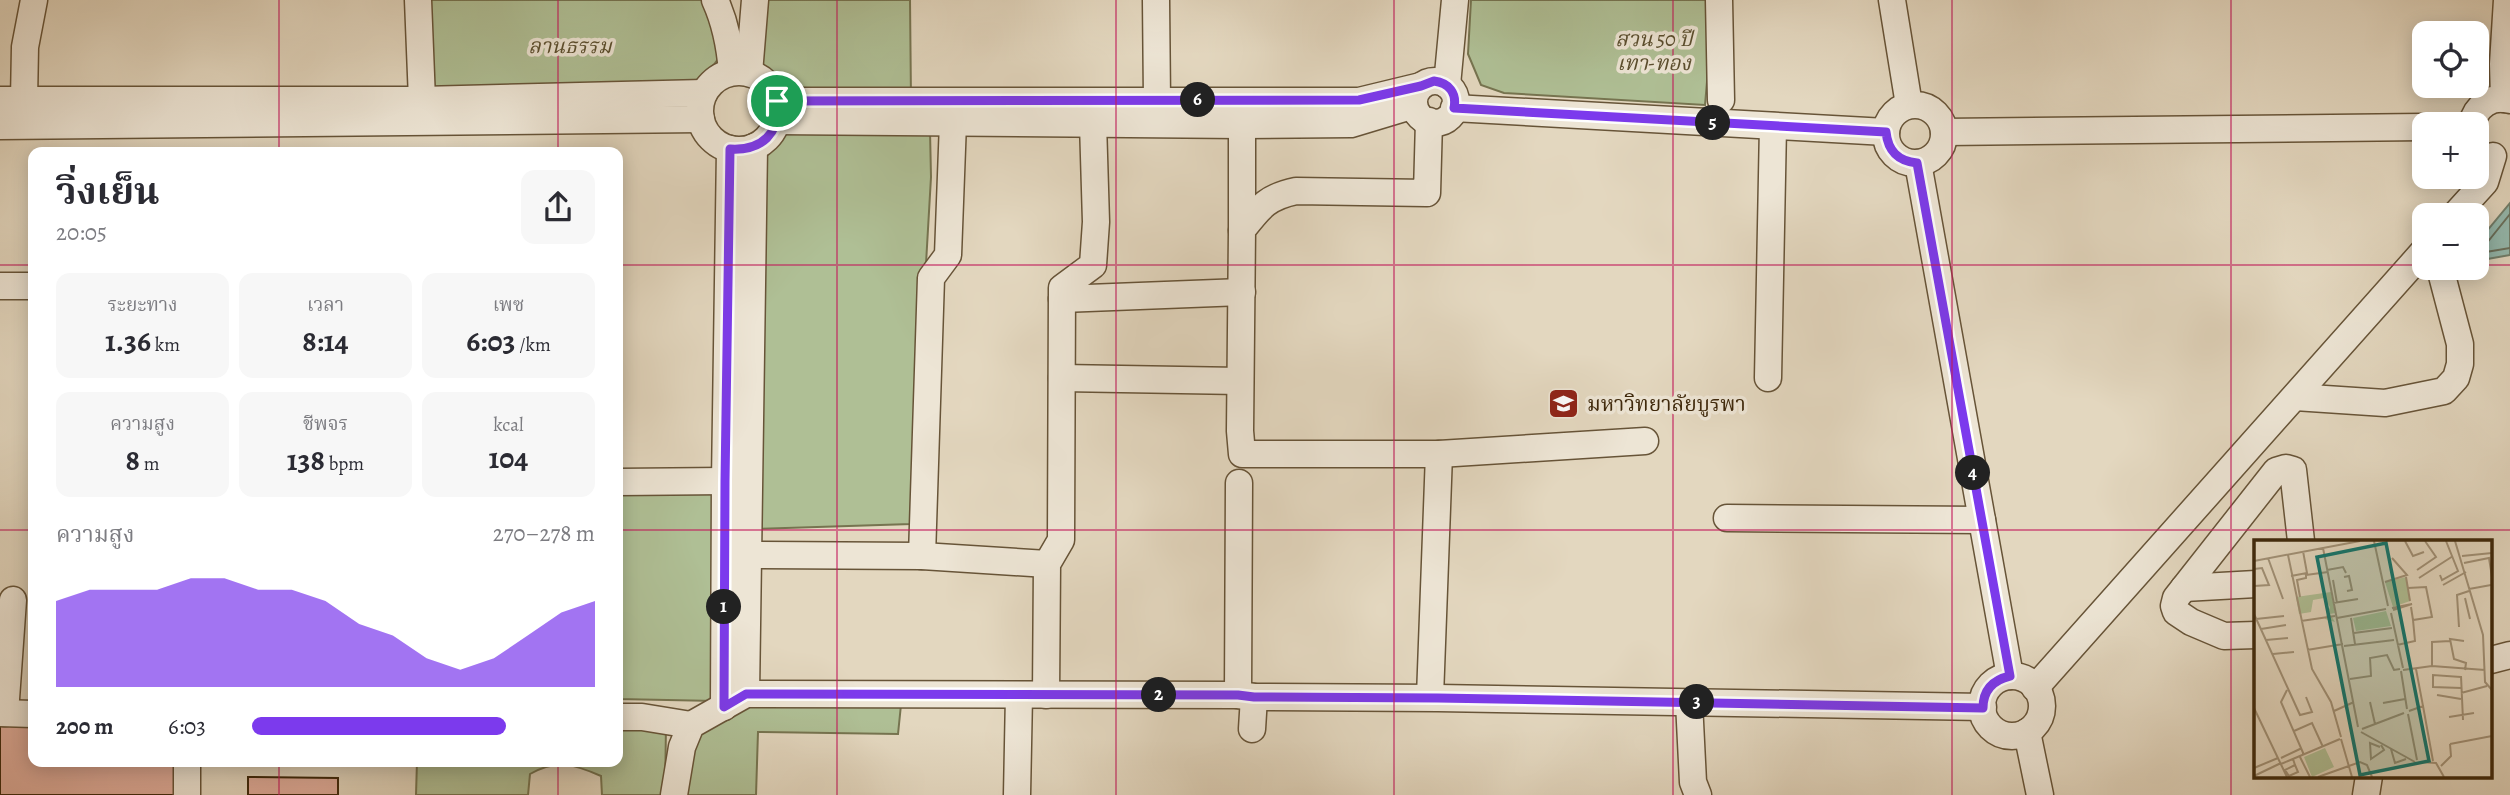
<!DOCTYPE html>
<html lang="th">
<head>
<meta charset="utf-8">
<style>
	body { margin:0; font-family:Alegreya,"Noto Serif Thai",serif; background:#f7f7f7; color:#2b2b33; height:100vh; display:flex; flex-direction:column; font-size:26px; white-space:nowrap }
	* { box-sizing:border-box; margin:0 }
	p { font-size:23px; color:#7c7c81 }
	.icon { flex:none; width:38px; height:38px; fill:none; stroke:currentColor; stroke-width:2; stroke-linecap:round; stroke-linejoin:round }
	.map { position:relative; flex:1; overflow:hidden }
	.sheet { position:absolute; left:28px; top:147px; width:595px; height:620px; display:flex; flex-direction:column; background:#fff; border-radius:14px; box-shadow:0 4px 18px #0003 }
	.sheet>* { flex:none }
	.buttons { position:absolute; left:2412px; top:21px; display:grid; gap:14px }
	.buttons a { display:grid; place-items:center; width:77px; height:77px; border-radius:14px; background:#fff; box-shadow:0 4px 18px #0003; font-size:35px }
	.pin { position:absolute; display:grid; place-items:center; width:60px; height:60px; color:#fff; margin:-30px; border:4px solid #fff; border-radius:50%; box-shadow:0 2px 7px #0007 }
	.km { position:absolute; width:35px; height:35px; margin:-18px; border-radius:50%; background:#222; color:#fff; font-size:19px; line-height:35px; text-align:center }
	.round { display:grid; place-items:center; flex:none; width:74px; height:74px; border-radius:14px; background:#f7f7f7 }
	.headline { display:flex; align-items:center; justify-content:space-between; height:119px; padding:0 28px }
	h1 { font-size:38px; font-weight:700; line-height:52px }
	.stats { display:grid; grid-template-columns:repeat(3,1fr); gap:10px; height:119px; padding:7px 28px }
	.stats div { display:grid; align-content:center; border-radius:14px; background:#f7f7f7; text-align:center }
	.stats b { font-size:30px; font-weight:700 }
	.stats small { font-size:19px; font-weight:400 }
	.stats p { font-size:19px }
	.chart { height:196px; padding:14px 28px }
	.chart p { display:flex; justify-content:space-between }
	.chart svg { width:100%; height:126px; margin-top:7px; fill:#7c3aed; opacity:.7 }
	ul { padding:0 28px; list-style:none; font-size:23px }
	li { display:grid; grid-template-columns:112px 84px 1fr; align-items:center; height:52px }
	li i { height:18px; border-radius:9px; background:#7c3aed }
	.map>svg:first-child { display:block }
</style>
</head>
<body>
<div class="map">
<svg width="2510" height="795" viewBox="0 0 2510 795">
	<rect width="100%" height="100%" fill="#e3d7bf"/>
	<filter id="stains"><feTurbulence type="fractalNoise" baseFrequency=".00286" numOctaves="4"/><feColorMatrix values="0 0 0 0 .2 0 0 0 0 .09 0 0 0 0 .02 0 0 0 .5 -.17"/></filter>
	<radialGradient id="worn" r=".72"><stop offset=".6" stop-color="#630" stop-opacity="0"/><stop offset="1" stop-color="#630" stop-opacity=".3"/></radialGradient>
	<!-- green -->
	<g fill="#afbf95" stroke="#767450" stroke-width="2">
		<polygon points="418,0 708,0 718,59 710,70 687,91 422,91"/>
		<polygon points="758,0 910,0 911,100 786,100 756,70"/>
		<polygon points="1471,0 1714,0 1705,105 1504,93 1481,85 1468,54"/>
		<polygon points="773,131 930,131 931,177 911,524 755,529 754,147"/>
		<polygon points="720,487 716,701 618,699 618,489"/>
		<polygon points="902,695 898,734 758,732 756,795 676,795 682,747 740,697"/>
		<path d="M 618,720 L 666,725 L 665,795 L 602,795 L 601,776 C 574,764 556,759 530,774 L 528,795 L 416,795 L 417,761 L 618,761 Z"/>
	</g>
	<!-- water -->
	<polygon fill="#95baaf" stroke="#72806d" stroke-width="2" points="2510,203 2510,255 2476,261 2476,244"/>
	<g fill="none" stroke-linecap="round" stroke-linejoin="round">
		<!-- shore -->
		<polyline stroke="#6a715d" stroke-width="2" points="2510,214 2482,249 2486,252 2510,248"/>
	</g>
	<!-- building -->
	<g fill="#deab9a" stroke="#3e280b" stroke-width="2">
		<polygon points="0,723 33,723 33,761 180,761 180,795 0,795"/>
		<polygon points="248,777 338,778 338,795 248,795"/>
	</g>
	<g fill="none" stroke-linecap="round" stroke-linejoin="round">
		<defs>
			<g id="minor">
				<polyline points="418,0 422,100"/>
				<path d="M 715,0 C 726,24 730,46 732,72"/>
				<polyline points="1156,0 1157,100"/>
				<polyline points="1719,0 1721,100"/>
				<polyline points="1892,0 1909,105"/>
				<circle cx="739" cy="111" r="39"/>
				<polyline points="749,73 755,0"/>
				<circle cx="1435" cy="102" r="21"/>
				<polyline points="1447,85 1455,0"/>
				<polyline points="2504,99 2503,64 2507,0"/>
				<polyline points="0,100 422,100 704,93"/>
				<polyline points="24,100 25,47 34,0"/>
				<polyline points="777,101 1359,101 1421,86"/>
				<circle cx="1915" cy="134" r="29"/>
				<polyline points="1454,108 1886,132"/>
				<polyline points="777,121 1242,125 1351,124 1414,105"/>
				<path d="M 1429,121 L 1427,193 L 1296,191 C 1267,197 1260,207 1242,230 L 1240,431 L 1242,454 L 1439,454 L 1430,697"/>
				<path d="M 2472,124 C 2476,106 2491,95 2510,100"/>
				<polyline points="1242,125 1242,230"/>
				<polyline points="0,126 701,119"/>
				<polyline points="1944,132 2424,127"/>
				<polyline points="1918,163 2010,676"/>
				<polyline points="2455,215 2485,182 2493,156"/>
				<polyline points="0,286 33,286"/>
				<polyline points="1062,299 1242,292"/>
				<polyline points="1062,378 1240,381"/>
				<polyline points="1768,378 1773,126"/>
				<polyline points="2295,397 2385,403 2444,391 2456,378 2460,364 2460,344 2440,268"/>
				<polyline points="1439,454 1645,441"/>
				<polyline points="618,482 725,481"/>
				<polyline points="1727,518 1982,520"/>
				<polyline points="746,555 922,556 1047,564"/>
				<polyline points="922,556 931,278 948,255 953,122"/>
				<polyline points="2184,588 2256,584"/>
				<polyline points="2256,635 2224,636 2191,622 2176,612 2174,606 2176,598 2276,471 2286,468 2293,470 2301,541"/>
				<polyline points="2491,660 2510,655"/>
				<circle cx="2012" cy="706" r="30"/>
				<polyline points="2035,688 2424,251"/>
				<polyline points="746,694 754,147"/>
				<polyline points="1046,695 1047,564 1061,540 1062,288 1093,265 1096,222 1093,123"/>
				<polyline points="1238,695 1239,483"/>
				<polyline points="1689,702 1693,782 1698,795"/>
				<polyline points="724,707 725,481 730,149"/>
				<polyline points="0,713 33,714"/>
				<polyline points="5,713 13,600"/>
				<polyline points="618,717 642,717 691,725"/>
				<polyline points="1252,729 1254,697"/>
				<polyline points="2027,732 2040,795"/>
				<polyline points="187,795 187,761"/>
				<polyline points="674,795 682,747 691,725 746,694 1238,695 1254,697 1438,698 1983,707"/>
				<polyline points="1017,795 1019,695"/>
				<polyline points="2366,795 2369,776"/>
			</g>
		</defs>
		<!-- minor casing -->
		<use href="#minor" stroke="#675438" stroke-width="29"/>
		<!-- minor -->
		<use href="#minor" stroke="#ede5d5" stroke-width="26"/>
	</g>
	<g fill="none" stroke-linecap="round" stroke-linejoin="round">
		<defs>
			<path id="route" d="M 1434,81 C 1449,83 1457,93 1454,108 L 1886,132 C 1888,151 1898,161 1917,163 L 2010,676 C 1993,680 1983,690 1983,708 L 1438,698 L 1254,697 L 1238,695 L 757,694 L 746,694 L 724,707 L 725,481 L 730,149 C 762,151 781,133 777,101 L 1359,100 L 1421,86 Z"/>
		</defs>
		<!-- route casing -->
		<use href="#route" stroke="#fff" stroke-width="14"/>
		<!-- route -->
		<use href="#route" stroke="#7c3aed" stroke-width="9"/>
	</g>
	<!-- grid -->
	<path fill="none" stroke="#c2185b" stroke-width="2" stroke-opacity="0.55" d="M 279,0 L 279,152M 558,0 L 558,152M 837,0 L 837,795M 1116,0 L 1116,795M 1394,0 L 1394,795M 1673,0 L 1673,795M 1952,0 L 1952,795M 2231,0 L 2231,795M 0,265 L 33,265M 618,265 L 2424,265M 2476,265 L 2510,265M 0,530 L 33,530M 618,530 L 2510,530M 279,761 L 279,795M 558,761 L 558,795"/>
	<!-- icons -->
	<defs>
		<symbol id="university-square" viewBox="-11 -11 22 22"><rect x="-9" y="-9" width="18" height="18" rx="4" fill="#8f2418" stroke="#ede5d5"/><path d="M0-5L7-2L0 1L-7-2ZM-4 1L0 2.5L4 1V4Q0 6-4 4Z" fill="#fff"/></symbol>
	</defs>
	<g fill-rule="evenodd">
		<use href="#university-square" x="1546" y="386" width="35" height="35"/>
	</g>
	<g text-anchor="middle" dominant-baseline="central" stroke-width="7" stroke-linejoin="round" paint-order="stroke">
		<!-- park labels -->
		<g font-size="21" font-style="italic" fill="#5a4e2e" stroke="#ede5d5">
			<text x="1654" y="39">สวน 50 ปี<tspan x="1654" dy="24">เทา-ทอง</tspan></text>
			<text x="570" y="46">ลานธรรม</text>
		</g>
		<!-- poi labels -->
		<g font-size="21" fill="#3e280b" stroke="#ede5d5" text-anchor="start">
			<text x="1587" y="404">มหาวิทยาลัยบูรพา</text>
		</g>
	</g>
	<!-- overview -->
	<g transform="translate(2254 540)">
		<rect width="238" height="238" fill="#e3d7bf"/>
		<path d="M 152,37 L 156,61 L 139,67 L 131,42 ZM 77,52 L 81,73 L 76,74 L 81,82 L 71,79 L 76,67 L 70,58 L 59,60 L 57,72 L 45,74 L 42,57 ZM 132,71 L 137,86 L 102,91 L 99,78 ZM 71,208 L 80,227 L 58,237 L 50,217 Z" fill="#afbf95"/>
		<path fill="none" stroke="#a19177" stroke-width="2" d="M 120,1 L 134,66M 151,1 L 159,16 L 170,12M 201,1 L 229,95 L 231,142 L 238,150M 69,8 L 104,187M 34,15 L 58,129 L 77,162 L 87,197M 208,16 L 238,13M 14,18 L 29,59M 0,21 L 106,1M 210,23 L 235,18 L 238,37M 0,29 L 8,28 L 15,45 L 0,46M 73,30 L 89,27 L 92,33M 163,30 L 182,17 L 171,1M 52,35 L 74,32M 186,35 L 188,40 L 204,31 L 192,1M 37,36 L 53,33 L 49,11M 90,37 L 95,36 L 98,50 L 93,51M 152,37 L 156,61M 165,38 L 199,16M 79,40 L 83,63M 131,42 L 153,35 L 138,18M 189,45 L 212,32M 154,48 L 172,47 L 178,77 L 159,80 L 157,67M 215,49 L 237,45M 46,57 L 43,40 L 52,38 L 52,33M 211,58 L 216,79M 79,63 L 104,59M 138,68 L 158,64 L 139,70M 137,73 L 149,128M 0,74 L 46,175 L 58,172 L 52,157M 83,78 L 132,69M 97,78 L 101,104M 2,79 L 30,76M 47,81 L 81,76M 205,87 L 203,55 L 215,51M 7,89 L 32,85M 100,93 L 138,88M 12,100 L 34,98M 210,101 L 196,99 L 200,119 L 212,123 L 211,130M 143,105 L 161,101 L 159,80M 90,106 L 140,100M 53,110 L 89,104M 19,114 L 40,112M 178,126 L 178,102 L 196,101M 149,130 L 178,126 L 231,130M 147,131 L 153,169M 207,136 L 209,180M 96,139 L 117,136 L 116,118 L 133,115 L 140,130 L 146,129M 207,148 L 179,147 L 179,135 L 207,137M 33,150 L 27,162 L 50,215M 207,153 L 233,146M 183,155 L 207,159M 116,162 L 121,184M 129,163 L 151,159M 169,166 L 179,221M 0,168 L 33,237M 80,171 L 100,162M 155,171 L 169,166 L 162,129M 154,174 L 163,220M 195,177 L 220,173M 108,189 L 150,173M 40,191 L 58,183 L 69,207M 107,192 L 161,222M 87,199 L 98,237M 196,204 L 238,196M 126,207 L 116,203 L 117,219 L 130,210 L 127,205M 137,209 L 141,223 L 152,219M 46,217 L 56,237M 27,218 L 48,208M 39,219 L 41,225 L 44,232 L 35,236 L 31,230 L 41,225M 166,222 L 182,223 L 190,237M 27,224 L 86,199M 187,226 L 197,216 L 196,204M 0,228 L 24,218M 0,236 L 27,223M 64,237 L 106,222 L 113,225 L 118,237"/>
		<path fill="#0f766e" fill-opacity="0.15" stroke="#0f766e" stroke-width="3.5" d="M 132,3 L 175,221 L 106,235 L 63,17 Z"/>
		<rect width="238" height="238" fill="none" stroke="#3e280b" stroke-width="3.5"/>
	</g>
	<rect width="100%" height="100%" filter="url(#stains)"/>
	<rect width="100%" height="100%" fill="url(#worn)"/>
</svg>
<div class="buttons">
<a><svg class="icon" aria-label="locate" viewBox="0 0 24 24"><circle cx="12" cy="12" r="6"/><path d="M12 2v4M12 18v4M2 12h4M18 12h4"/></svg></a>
<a>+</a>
<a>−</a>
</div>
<div class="pin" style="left:777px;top:101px;background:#1e9e55"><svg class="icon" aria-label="arrive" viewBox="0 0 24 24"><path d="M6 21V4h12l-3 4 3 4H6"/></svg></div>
<b class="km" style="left:724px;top:607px">1</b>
<b class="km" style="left:1159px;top:695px">2</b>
<b class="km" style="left:1697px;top:702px">3</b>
<b class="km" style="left:1973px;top:473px">4</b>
<b class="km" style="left:1713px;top:123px">5</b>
<b class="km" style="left:1198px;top:100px">6</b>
<section class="sheet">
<div class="headline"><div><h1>วิ่งเย็น</h1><p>20:05</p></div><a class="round"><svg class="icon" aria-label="share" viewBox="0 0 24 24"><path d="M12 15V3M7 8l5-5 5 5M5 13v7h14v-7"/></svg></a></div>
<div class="stats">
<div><p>ระยะทาง</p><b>1.36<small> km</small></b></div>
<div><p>เวลา</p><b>8:14</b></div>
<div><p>เพซ</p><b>6:03<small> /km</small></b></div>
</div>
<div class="stats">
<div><p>ความสูง</p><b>8<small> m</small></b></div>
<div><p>ชีพจร</p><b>138<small> bpm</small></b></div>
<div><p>kcal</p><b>104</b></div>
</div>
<div class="chart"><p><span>ความสูง</span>270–278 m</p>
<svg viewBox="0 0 160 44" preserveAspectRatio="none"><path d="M0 44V14L10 10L20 10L30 10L40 6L50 6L60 10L70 10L80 14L90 22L100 26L110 34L120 38L130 34L140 26L150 18L160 14V44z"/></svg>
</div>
<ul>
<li><b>200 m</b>6:03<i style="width:74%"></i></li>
</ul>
</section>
</div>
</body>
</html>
